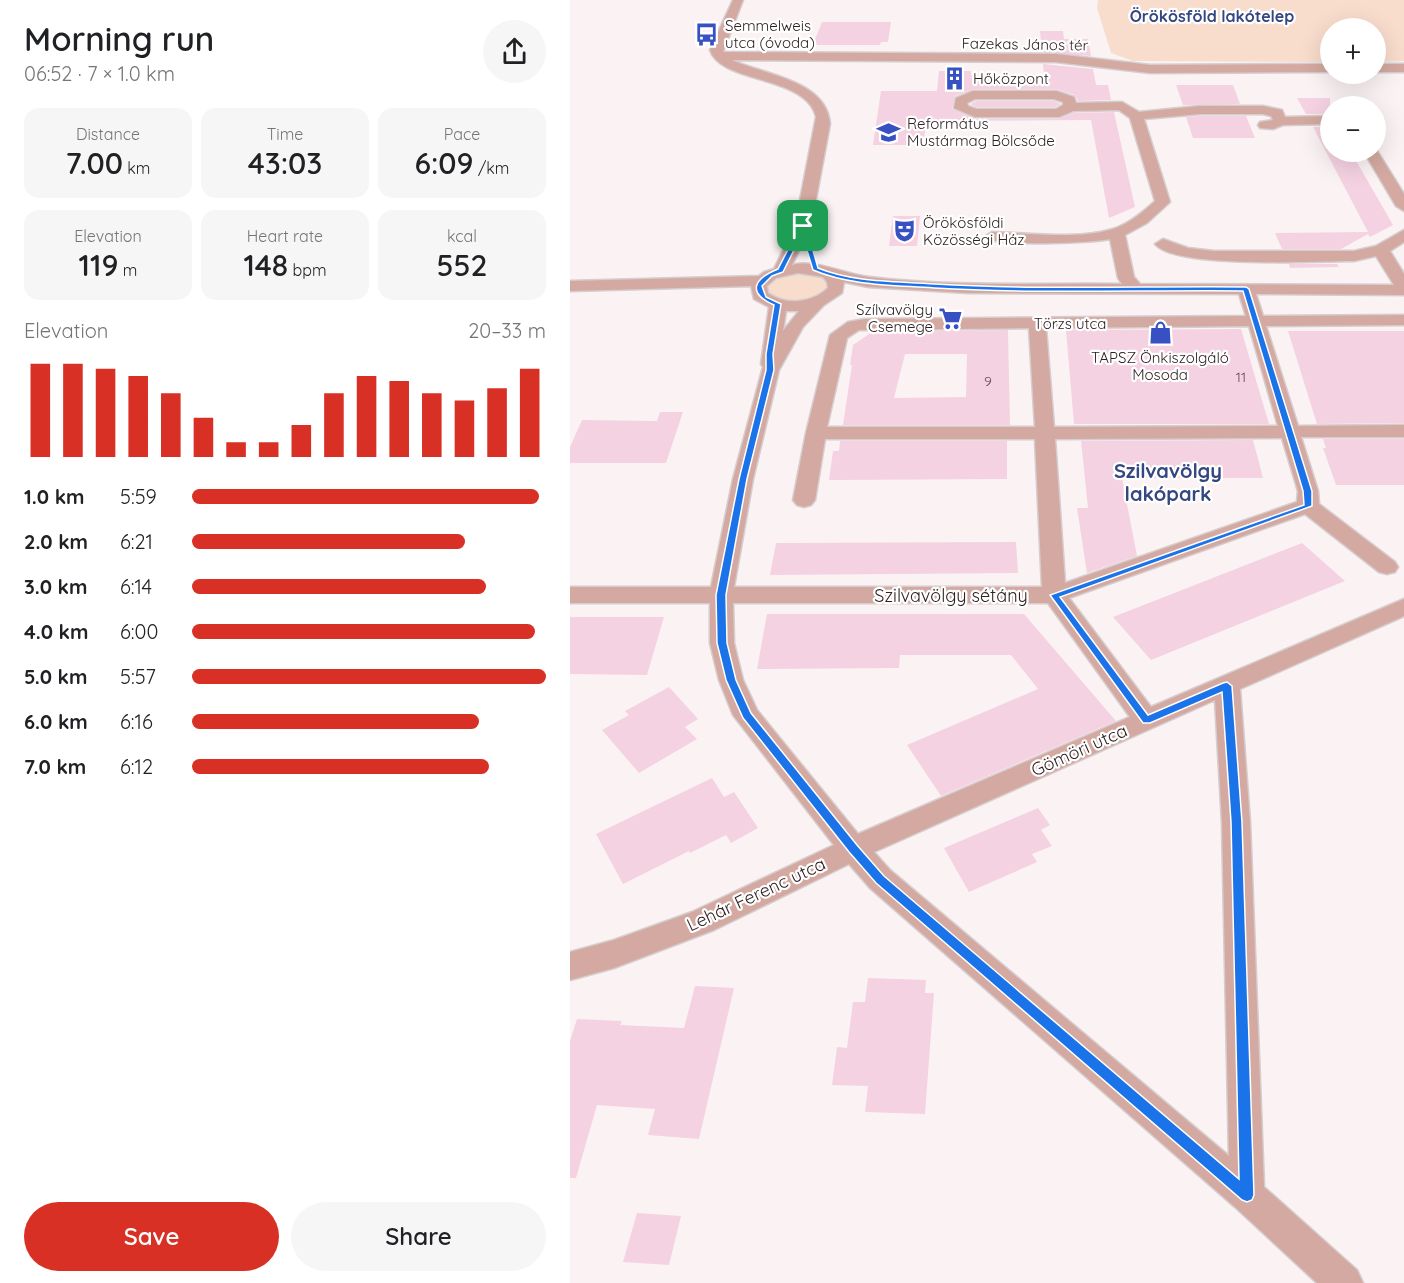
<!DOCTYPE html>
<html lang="en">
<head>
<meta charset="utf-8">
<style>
	body { margin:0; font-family:Quicksand,sans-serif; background:#f6f6f6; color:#202124; height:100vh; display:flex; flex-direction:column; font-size:22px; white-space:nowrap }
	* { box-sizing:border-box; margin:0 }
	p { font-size:20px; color:#757577 }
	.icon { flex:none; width:33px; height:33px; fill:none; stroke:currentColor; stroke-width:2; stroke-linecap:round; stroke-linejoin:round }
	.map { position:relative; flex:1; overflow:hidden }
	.sheet { display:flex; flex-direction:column; background:#fff; width:570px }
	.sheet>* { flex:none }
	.buttons { position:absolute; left:750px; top:18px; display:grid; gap:12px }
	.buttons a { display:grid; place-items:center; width:66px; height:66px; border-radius:50%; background:#fff; box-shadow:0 6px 24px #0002; font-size:30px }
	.pin { position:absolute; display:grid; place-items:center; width:51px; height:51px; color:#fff; margin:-26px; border-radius:12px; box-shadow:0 3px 9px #0006 }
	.round { display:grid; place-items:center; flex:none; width:63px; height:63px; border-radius:32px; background:#f6f6f6 }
	.head { display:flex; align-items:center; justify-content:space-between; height:102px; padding:0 24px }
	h1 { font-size:33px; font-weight:600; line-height:45px }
	.metrics { display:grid; grid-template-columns:repeat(3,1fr); gap:9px; height:102px; padding:6px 24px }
	.metrics div { display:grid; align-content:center; border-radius:15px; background:#f6f6f6; text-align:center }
	.metrics b { font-size:30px; font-weight:600 }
	.metrics small { font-size:16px; font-weight:400 }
	.metrics p { font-size:16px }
	.chart { height:168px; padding:12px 24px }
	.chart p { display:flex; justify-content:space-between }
	.chart svg { width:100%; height:108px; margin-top:6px; stroke:#d93025; stroke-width:6 }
	.primary-button { display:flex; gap:12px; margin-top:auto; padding:12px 24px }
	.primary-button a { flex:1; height:69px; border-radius:36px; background:#d93025; color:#fff; font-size:24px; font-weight:600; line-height:69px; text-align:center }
	.primary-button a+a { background:#f6f6f6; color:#202124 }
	ul { padding:0 24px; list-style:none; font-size:20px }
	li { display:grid; grid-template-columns:96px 72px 1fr; align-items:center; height:45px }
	li i { height:15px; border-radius:8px; background:#d93025 }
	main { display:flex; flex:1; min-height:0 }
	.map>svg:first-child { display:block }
</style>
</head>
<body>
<main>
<section class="sheet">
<div class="head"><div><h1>Morning run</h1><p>06:52 · 7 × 1.0 km</p></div><a class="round"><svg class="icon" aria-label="share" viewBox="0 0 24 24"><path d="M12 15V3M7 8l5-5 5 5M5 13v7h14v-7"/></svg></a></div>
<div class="metrics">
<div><p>Distance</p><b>7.00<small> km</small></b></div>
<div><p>Time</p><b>43:03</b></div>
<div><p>Pace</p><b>6:09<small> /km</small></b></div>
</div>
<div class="metrics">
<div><p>Elevation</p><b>119<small> m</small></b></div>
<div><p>Heart rate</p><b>148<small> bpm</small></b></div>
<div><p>kcal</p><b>552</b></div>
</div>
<div class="chart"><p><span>Elevation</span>20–33 m</p>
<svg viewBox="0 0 160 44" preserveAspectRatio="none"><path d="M5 44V6M15 44V6M25 44V8M35 44V11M45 44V18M55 44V28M65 44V38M75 44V38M85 44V31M95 44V18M105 44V11M115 44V13M125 44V18M135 44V21M145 44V16M155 44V8"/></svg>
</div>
<ul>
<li><b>1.0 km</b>5:59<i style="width:98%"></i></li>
<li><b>2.0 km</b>6:21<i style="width:77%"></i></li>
<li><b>3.0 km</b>6:14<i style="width:83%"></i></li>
<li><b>4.0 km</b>6:00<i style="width:97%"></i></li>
<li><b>5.0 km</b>5:57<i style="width:100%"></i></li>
<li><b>6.0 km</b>6:16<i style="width:81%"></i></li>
<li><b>7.0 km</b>6:12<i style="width:84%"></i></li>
</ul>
<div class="primary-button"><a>Save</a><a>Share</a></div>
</section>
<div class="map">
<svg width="834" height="1283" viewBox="0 0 834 1283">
	<rect width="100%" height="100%" fill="#fbf3f3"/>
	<!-- green -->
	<g fill="#f8dccc">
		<polygon points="528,0 834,0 834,61 806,62 806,28 760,28 760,62 563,61 541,53 527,8"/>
		<path d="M 221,272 L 252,276 L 258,284 C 253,309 213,303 197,293 L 196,285 L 200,280 Z"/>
	</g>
	<!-- building -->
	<g fill="#f4d2e1" fill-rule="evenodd">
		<polygon points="252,22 321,22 318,42 311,42 310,45 246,45 246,42 244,42"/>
		<polygon points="470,31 493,31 494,39 518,39 521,56 472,52"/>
		<polygon points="473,64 523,69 526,85 538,85 541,100 508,101 505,95 486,89 403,89 385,96 382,109 405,119 489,119 503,113 544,112 565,207 539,218 521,120 356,121 354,142 337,142 337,145 303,145 311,91 367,91 369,71 401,71 401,75 474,74"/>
		<polygon points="606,85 663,85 670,104 613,105"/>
		<polygon points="727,98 760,98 760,114 736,114"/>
		<polygon points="406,101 484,101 491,104 485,107 406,107 400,104"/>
		<polygon points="630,116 676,116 685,138 623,138 616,117"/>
		<polygon points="760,126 760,152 781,152 823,225 800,237 798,234 771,249 712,249 705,233 798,232 743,127"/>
		<polygon points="323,216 350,216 347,246 319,246"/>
		<polygon points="719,264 767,264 769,267 720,268"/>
		<polygon points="671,329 699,424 504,424 496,330"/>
		<path d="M 438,330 L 440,425 L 273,425 L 282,365 L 280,365 L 283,345 L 302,332 ZM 335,354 L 397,354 L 396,397 L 324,398 Z"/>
		<polygon points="718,331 834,331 834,423 747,424"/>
		<polygon points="90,412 113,412 96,463 0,463 0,447 12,420 87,421"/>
		<polygon points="753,439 834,439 834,485 766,485 753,448 756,448"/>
		<polygon points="683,440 693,478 552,478 567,556 517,573 507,508 518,508 511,441"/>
		<polygon points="270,441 437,441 437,479 259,480 263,451 269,451"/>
		<polygon points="446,542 448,573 200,575 206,543"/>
		<polygon points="732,543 775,581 581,660 543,617"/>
		<polygon points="197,614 454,614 546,721 371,796 337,745 468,689 441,655 330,655 329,668 187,669"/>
		<polygon points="0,617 94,617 77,675 0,674"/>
		<polygon points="99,687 128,719 115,727 127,739 69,773 32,730 59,715 55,711"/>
		<polygon points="142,778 154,797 164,792 188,828 161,843 156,835 120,853 119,851 53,884 26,834"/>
		<polygon points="468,808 480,825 471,830 482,846 462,854 467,862 399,892 374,848"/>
		<polygon points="298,978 356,980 355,993 364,993 355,1114 295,1112 298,1086 262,1085 267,1047 277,1048 283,1002 295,1002"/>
		<polygon points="125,986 164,988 129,1139 78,1135 85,1109 27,1105 6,1178 0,1178 0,1041 7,1019 52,1021 50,1025 114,1028"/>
		<polygon points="67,1213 111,1216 99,1265 53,1262"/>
	</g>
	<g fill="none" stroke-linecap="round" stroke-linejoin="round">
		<defs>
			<g id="minor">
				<path d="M 163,0 L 173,0 L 153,52 L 486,54 L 580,65 L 760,64 L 760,72 L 580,73 L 486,62 L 162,60 C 194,75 257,80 260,124 L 241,226 L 222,265 C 246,259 274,274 299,277 C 382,287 468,283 552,284 L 548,278 L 540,239 C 523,243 423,247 414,237 L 422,232 C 458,233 508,240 543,229 C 559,224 573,212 585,201 L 560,118 L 549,110 L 503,111 L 489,117 L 405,117 L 384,108 L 386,98 L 403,91 L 486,91 L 504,97 L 506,103 L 552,102 L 569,112 L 630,106 L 693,106 L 712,110 L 715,117 L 760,116 L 760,124 L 713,125 L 703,129 L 690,128 L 688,125 L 690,122 L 703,120 L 701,116 L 693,114 L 630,114 L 574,119 L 600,202 L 577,223 L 555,235 L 564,277 L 570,284 L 824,285 L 806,256 L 784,261 C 749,261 605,269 585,244 L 593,239 L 618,248 L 644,251 L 784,251 L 806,246 L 834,230 L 834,242 L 820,251 L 834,274 L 834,295 L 686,294 L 693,316 L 834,315 L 834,325 L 696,326 L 728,426 L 834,425 L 834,437 L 731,437 L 748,491 L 749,504 L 825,562 L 828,567 L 825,572 L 817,574 L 809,572 L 735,514 L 499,598 L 581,707 L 834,599 L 834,616 L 670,689 L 680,822 L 694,1187 L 787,1270 L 793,1283 L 747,1283 L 665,1207 L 300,888 L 279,864 L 144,930 L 44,968 L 0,980 L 0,952 L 44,940 L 122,912 L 264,845 L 163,715 L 149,680 L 140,643 L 140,603 L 0,603 L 0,587 L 141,587 L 163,479 L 193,367 L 191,364 L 199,307 L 184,299 L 181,286 L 0,291 L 0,281 L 189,276 L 194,272 L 204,269 L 225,226 L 246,117 C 237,75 151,84 140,50 ZM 405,99 L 484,99 L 493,102 L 493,105 L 486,109 L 406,109 L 398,106 L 397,103 ZM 228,273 L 253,277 L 257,282 L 258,288 C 242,303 216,306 198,293 L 197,286 L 206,278 ZM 274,282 L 298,287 L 398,293 L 669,294 L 676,316 L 295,319 L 278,322 L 260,335 L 236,433 L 223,500 L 227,505 L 234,507 L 241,505 L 245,500 L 255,439 L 465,439 L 472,587 L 164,587 L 183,479 L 209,370 L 233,327 L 254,305 L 272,293 ZM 216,311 L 229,311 L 213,331 ZM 679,326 L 708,426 L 484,427 L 476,328 ZM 459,328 L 465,427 L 257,427 L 277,338 L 289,330 ZM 712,438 L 728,491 L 727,502 L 495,583 L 485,439 ZM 163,603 L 478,603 L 560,717 L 288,834 L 187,710 L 173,680 L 164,643 ZM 645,700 L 652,822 L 659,1156 L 320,870 L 304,852 Z"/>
				<rect x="806" y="64" width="28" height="8"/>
				<polygon points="806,149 834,194 834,211 826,206 794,152 806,152"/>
			</g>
		</defs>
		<!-- minor casing -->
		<use href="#minor" stroke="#d6cdce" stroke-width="3"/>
		<!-- minor -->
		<use href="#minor" fill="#d3a9a1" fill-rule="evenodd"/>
	</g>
	<!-- route -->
	<path fill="#1a73e8" stroke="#fff" stroke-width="1.5" fill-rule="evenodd" d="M 233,224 L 236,226 L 248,268 C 285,283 326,281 365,284 C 468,290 573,286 676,287 L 679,289 L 742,491 L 742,506 L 490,597 L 578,715 L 653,683 L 657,682 L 662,686 L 672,822 L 684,1195 L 682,1200 L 677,1202 L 672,1200 L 306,883 L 279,852 L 173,718 L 156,680 L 147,643 L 146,595 L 169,479 L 196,370 L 196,354 L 204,305 C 177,293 183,279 208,269 L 230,226 ZM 232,234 L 243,270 C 281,286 323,285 364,288 C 467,294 570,290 673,291 L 733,491 L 734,505 L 480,595 L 573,723 L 580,723 L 652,692 L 661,822 L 669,1179 L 314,876 L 287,845 L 181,713 L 166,680 L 157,643 L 156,595 L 177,479 L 204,370 L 203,354 L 211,304 L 196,297 L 192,286 L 202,276 L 213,272 Z"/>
	<!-- icons -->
	<defs>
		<symbol id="bus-bare" viewBox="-9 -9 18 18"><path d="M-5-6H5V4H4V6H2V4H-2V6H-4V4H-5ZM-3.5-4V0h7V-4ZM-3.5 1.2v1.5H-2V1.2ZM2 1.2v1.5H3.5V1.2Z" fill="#3750c2" stroke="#fff" stroke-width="2.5" paint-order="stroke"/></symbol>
		<symbol id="building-bare" viewBox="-9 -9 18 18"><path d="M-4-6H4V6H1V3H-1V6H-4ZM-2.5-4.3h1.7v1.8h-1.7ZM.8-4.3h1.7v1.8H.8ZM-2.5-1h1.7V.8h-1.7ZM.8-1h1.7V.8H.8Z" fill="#3750c2" stroke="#fff" stroke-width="2.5" paint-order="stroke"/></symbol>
		<symbol id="school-bare" viewBox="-9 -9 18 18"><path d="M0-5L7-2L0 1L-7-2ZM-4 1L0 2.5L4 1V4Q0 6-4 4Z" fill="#3750c2" stroke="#fff" stroke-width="2.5" paint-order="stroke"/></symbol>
		<symbol id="theatre-bare" viewBox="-9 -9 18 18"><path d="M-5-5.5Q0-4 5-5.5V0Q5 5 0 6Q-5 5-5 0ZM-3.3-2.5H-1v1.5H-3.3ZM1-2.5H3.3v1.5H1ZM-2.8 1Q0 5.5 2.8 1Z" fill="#3750c2" stroke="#fff" stroke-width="2.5" paint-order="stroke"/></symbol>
		<symbol id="supermarket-bare" viewBox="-9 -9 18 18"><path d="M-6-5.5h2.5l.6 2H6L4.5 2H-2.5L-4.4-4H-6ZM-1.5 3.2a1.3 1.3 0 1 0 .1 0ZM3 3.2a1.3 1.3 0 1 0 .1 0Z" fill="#3750c2" stroke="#fff" stroke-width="2.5" paint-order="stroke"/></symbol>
		<symbol id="shop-bare" viewBox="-9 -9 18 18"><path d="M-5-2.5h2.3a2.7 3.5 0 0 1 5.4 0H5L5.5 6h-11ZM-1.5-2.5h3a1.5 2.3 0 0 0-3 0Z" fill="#3750c2" stroke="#fff" stroke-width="2.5" paint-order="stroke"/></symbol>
	</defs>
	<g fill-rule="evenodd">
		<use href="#bus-bare" x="120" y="18" width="33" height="33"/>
		<use href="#building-bare" x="368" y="62" width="33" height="33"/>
		<use href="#school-bare" x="302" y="116" width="33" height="33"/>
		<use href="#theatre-bare" x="318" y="214" width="33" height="33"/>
		<use href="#supermarket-bare" x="364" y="302" width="33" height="33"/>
		<use href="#shop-bare" x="574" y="316" width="33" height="33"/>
	</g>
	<g text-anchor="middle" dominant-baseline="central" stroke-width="4.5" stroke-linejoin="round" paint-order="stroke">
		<!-- far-number labels -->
		<g font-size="14" fill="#604e52">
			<text x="671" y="377">11</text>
			<text x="418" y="381">9</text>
		</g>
		<!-- far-poi labels -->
		<g font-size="15" fill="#2f2223" stroke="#fff" text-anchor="start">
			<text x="155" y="25">Semmelweis<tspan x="155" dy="17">utca (óvoda)</tspan></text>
			<text x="403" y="78">Hőközpont</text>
			<text x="337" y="123">Református<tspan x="337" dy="17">Mustármag Bölcsőde</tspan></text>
			<text x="353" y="222">Örökösföldi<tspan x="353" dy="17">Közösségi Ház</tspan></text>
			<text x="363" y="309" text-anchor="end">Szílvavölgy<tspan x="363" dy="17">Csemege</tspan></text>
			<text x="590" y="357" text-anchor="middle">TAPSZ Önkiszolgáló<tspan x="590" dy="17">Mosoda</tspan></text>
		</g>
		<!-- far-street labels -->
		<g font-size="15" fill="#2f2223" stroke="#fff">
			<text transform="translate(455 44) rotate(1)">Fazekas János tér</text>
			<text x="500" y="323">Törzs utca</text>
		</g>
		<!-- far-neighbourhood labels -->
		<g font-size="16" font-weight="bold" fill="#354781" stroke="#fff">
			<text x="642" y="16">Örökösföld lakótelep</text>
		</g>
		<!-- street labels -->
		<g font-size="18" fill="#2f2223" stroke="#fff">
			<text x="381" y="595">Szilvavölgy sétány</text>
			<text transform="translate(509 750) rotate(-24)">Gömöri utca</text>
			<text transform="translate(186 894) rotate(-25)">Lehár Ferenc utca</text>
		</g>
		<!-- neighbourhood labels -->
		<g font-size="20" font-weight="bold" fill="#354781" stroke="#fff">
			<text x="598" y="470">Szilvavölgy<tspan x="598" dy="23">lakópark</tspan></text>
		</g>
	</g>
</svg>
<div class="buttons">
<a>+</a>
<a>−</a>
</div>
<div class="pin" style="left:233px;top:226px;background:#1e9e55"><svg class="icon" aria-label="arrive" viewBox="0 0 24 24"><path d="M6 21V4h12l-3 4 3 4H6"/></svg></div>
</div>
</main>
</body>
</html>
